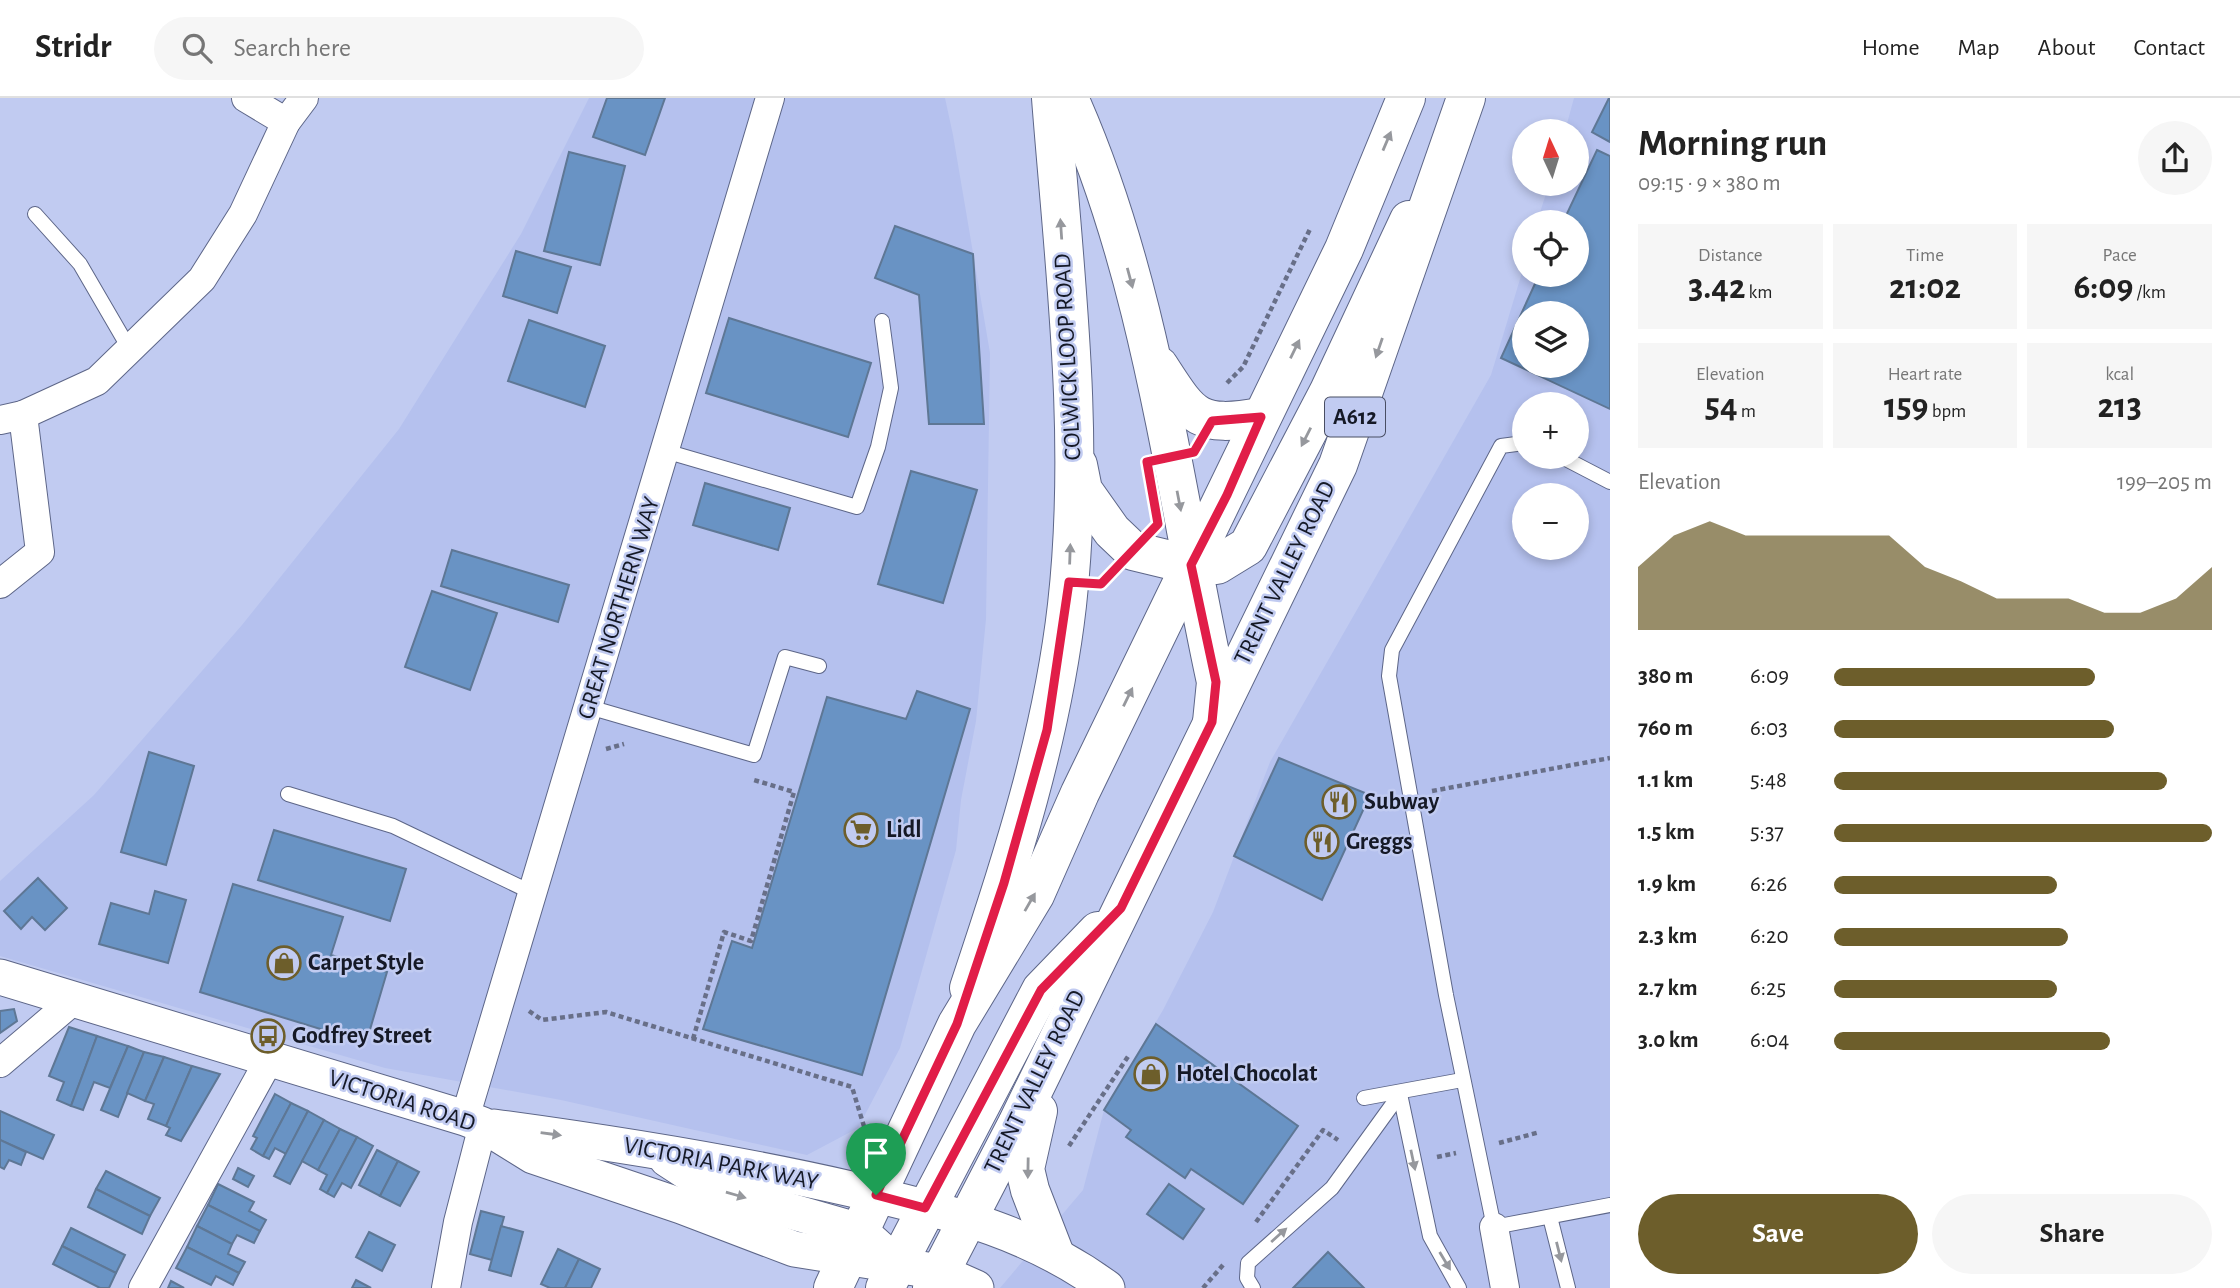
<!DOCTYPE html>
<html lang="en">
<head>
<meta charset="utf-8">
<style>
	body { margin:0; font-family:"Alegreya Sans",sans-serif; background:#f6f6f6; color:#222; height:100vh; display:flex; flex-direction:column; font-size:26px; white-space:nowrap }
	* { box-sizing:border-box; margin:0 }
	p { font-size:23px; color:#767676 }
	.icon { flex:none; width:38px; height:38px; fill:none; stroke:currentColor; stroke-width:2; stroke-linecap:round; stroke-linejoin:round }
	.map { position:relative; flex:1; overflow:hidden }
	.sheet { display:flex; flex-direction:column; background:#fff; width:630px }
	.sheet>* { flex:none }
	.needle { width:46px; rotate:356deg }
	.tools { position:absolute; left:1512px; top:21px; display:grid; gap:14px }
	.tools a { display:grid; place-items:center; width:77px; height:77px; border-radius:50%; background:#fff; box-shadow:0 4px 10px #0003; font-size:35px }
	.pin { position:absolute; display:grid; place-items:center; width:60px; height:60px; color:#fff; margin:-72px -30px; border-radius:50% 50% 50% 0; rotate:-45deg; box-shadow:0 0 7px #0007 }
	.pin .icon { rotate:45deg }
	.round { display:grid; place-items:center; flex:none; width:74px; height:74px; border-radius:37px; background:#f6f6f6 }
	.overview { display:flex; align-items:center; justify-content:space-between; height:119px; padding:0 28px }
	h1 { font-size:38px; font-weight:700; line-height:52px }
	.stats { display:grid; grid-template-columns:repeat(3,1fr); gap:10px; height:119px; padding:7px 28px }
	.stats div { display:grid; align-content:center; border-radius:0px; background:#f6f6f6; text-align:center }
	.stats b { font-size:35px; font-weight:700 }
	.stats small { font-size:19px; font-weight:400 }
	.stats p { font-size:19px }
	.chart { height:196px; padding:14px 28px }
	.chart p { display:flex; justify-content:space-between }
	.chart svg { width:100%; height:126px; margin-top:7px; fill:#6d5e2b; opacity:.7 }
	.action { display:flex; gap:14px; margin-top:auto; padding:14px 28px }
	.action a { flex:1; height:80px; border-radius:42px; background:#6d5e2b; color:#fff; font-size:28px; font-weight:700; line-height:80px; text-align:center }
	.action a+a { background:#f6f6f6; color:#222 }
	ul { padding:0 28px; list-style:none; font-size:23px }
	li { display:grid; grid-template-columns:112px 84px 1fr; align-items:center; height:52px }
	li i { height:18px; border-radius:9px; background:#6d5e2b }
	header { display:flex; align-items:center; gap:42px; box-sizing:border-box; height:98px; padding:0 35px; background:#fff; border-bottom:2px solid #e0e0e0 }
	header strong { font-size:33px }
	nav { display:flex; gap:38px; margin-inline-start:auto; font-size:24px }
	.search { width:490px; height:63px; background:#f6f6f6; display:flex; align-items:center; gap:18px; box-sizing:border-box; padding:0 24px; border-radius:38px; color:#767676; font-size:26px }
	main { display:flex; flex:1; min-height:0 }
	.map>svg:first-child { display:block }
</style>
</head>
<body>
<header>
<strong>Stridr</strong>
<div class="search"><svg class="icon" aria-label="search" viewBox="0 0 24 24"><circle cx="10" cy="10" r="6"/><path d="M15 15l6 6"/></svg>Search here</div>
<nav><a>Home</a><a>Map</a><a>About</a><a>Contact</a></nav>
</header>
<main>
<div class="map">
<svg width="1610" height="1190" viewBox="0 0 1610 1190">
	<rect width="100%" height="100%" fill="#c1cbf1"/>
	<!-- built -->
	<g fill="#b5c1ee" fill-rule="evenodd">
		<polygon points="589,0 945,0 953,37 990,255 986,521 976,623 961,702 956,752 900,950 858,1030 807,1057 561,1002 385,970 0,858 0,783 94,697 242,527 399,331 521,136"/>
		<path d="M 1574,0 L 1610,0 L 1610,1190 L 1000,1190 L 1083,1092 L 1104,1012 L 1163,912 L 1213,814 L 1270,664 L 1491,277 L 1524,168 L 1524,177 L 1577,177 L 1577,124 L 1537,124 L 1549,86 L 1577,86 L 1577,33 L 1565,33 ZM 1524,215 L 1577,215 L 1577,268 L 1524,268 ZM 1524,306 L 1577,306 L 1577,359 L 1524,359 ZM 1524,397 L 1577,397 L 1577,450 L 1524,450 Z"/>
	</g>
	<!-- building -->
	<g fill="#6993c4" stroke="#5e7795" stroke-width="2" fill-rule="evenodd">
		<polygon points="607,0 665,0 645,57 593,39"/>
		<polygon points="1609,0 1610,0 1610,44 1592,34"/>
		<path d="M 1597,52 L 1610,58 L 1610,311 L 1501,260 L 1539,177 L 1577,177 L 1577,124 L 1563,124 ZM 1524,215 L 1577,215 L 1577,268 L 1524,268 Z"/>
		<polygon points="569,54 625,68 600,167 544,153"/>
		<polygon points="895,128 973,156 984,326 929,326 919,197 875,180"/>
		<polygon points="516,153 571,169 557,215 503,198"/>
		<polygon points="729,220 871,265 848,339 706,295"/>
		<polygon points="529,222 605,248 585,309 508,283"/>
		<polygon points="911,373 977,392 943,505 878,486"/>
		<polygon points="705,385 790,410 778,452 693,427"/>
		<polygon points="452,452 569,487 558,524 441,488"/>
		<polygon points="432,493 497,515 470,592 405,569"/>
		<polygon points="917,593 970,611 862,977 703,931 732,843 752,850 827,599 906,621"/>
		<polygon points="149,654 194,668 166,767 121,754"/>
		<polygon points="1279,660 1370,697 1322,802 1234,758"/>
		<polygon points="274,732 406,771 390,823 258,782"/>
		<polygon points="38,780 67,810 45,832 32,819 21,831 4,813"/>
		<polygon points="233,786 343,819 331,857 387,874 366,945 200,894"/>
		<polygon points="155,793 186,802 168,865 99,846 111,805 149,816"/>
		<polygon points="14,911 17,923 0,935 0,913"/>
		<polygon points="1156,926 1298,1028 1243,1106 1191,1071 1185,1080 1126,1039 1131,1032 1104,1012"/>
		<polygon points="69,929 97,938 71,1008 57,1002 64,984 49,978"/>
		<polygon points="97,938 128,948 110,990 94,984 83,1012 71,1008"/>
		<polygon points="128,948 144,954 118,1019 101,1012"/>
		<polygon points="144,954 164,959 145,1003 127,995"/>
		<polygon points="164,959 192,968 166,1028 148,1021 154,1006 145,1003"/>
		<polygon points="192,968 220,976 181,1043 166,1037 170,1030 166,1028"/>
		<polygon points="275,996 291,1005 263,1058 251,1051 257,1040 253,1038"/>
		<polygon points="291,1005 308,1013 286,1056 275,1050 269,1061 263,1058"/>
		<polygon points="0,1013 54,1037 43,1061 0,1042"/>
		<polygon points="308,1013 324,1022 290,1086 274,1078"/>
		<polygon points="324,1022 340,1031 318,1072 302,1063"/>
		<polygon points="340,1031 357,1039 327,1095 320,1091 327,1077 318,1072"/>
		<polygon points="357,1039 373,1048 351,1090 342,1085 334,1099 327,1095"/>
		<polygon points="0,1042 26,1054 21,1067 9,1062 4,1071 0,1069"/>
		<polygon points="377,1052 398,1063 380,1098 359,1087"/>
		<polygon points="398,1063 419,1074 400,1108 380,1098"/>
		<polygon points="238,1070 254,1078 248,1089 233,1081"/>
		<polygon points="106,1073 160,1100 150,1118 96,1091"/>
		<polygon points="218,1086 254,1104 249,1113 266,1122 260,1133 208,1107"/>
		<polygon points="1169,1086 1204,1111 1183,1141 1147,1116"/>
		<polygon points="96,1091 150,1118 142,1136 88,1109"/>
		<polygon points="208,1107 260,1133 254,1145 237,1137 232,1146 197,1128"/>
		<polygon points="481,1113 504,1119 492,1162 470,1156"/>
		<polygon points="197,1128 232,1146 228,1156 245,1164 239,1175 187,1149"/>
		<polygon points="501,1128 523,1134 511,1178 489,1172"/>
		<polygon points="71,1130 125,1157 116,1175 62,1148"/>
		<polygon points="369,1134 395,1147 382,1173 356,1159"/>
		<polygon points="62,1148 116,1175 109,1190 100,1190 53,1166"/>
		<polygon points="187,1149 239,1175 233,1187 216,1178 211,1187 176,1170"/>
		<polygon points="558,1151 579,1161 565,1190 550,1190 541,1186"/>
		<polygon points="1328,1154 1364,1190 1293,1190"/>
		<polygon points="579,1161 600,1171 591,1190 565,1190"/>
		<polygon points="356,1182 371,1190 352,1190"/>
		<polygon points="171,1183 184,1190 168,1190"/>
	</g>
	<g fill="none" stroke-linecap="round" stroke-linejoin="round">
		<defs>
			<g id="service">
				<polyline points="35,116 80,166 130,252"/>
				<polyline points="1524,345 1501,348 1392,552 1389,578 1446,897 1494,1129 1610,1107"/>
				<polyline points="665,353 857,409 878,349 891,290 882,223"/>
				<polyline points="1562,359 1610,384"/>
				<polyline points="589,609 754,657 785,559 819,568"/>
				<polyline points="288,696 393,728 533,795"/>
				<polyline points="1400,996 1430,1138 1459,1190"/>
				<polyline points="1364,1000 1462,982"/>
				<polyline points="1550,1119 1568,1190"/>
				<polyline points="1253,1190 1247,1180 1248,1165 1332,1090 1400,996"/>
			</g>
			<g id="minor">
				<polyline points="246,0 286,24"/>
				<polyline points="0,322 23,317 97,283 202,181 243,116 286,24 304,0"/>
				<polyline points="0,486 40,454 23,317"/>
				<polyline points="0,965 74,902"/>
				<polyline points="465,1020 770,0"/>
				<polyline points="1494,1129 1505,1190"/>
				<polyline points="143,1190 269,962"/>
				<polyline points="446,1190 458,1124 483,1027"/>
			</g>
			<g id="tertiary">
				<polyline points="0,879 465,1020 483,1027 533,1058 681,1108 794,1151 940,1174 976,1190"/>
				<path d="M 494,1029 C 613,1045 733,1064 851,1091 C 946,1114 1027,1131 1107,1190"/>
				<polyline points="667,1061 713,1091 860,1133 880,1151"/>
			</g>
			<g id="secondary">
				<path d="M 1069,0 C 1151,183 1174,390 1216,584 L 1212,624"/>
				<path d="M 1159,268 C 1192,319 1197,330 1261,319"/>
				<polyline points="1078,367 1083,392 1112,433 1133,453 1191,467 1217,467 1248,448 1329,293 1409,122"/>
				<path d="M 969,890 C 1011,765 1052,639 1067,507 C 1086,338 1064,168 1051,0"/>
			</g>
			<g id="primary">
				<polyline points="1038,1013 1025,1071 1030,1092 1054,1154"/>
				<polyline points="833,1190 957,926 1035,797 1080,695 1344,151 1406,0"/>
				<polyline points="885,1190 1041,892 1098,833"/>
				<polyline points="932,1190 1017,1026 1338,367 1466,0"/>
			</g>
		</defs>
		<!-- service casing -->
		<use href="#service" stroke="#5d6688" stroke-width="16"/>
		<!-- minor casing -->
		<use href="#minor" stroke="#5d6688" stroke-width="30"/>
		<!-- tertiary casing -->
		<use href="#tertiary" stroke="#5d6688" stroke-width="37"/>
		<!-- secondary casing -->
		<use href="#secondary" stroke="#5d6688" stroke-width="40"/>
		<!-- primary casing -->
		<use href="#primary" stroke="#5d6688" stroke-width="40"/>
		<!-- path -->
		<g stroke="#686f88" stroke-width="4.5" stroke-dasharray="5 3.5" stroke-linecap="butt">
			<polyline points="1227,285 1243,269 1310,131"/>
			<polyline points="606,651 624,646"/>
			<polyline points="1432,693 1610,660"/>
			<polyline points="529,913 542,922 606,914 852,989 866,1035"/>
			<polyline points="693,941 724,834 751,843 794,694 754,682"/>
			<polyline points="1499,1045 1540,1034"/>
			<polyline points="1069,1048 1129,957"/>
			<polyline points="1437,1059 1456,1055"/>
			<polyline points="1256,1124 1323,1032 1338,1042"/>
			<polyline points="1203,1190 1223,1167"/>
		</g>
		<!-- service -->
		<use href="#service" stroke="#fff" stroke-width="14"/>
		<!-- minor -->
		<use href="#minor" stroke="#fff" stroke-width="28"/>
		<!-- tertiary -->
		<use href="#tertiary" stroke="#fff" stroke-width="35"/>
		<!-- secondary -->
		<use href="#secondary" stroke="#fff" stroke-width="38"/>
		<!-- primary -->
		<use href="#primary" stroke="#fff" stroke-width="38"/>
	</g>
	<!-- one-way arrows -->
	<defs><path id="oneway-solid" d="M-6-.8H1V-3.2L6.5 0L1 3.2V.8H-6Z" transform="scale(1.75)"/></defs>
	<g fill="#96989d">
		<use href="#oneway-solid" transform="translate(1387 43) rotate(-67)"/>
		<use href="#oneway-solid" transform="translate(1061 131) rotate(-94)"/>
		<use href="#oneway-solid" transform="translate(1130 180) rotate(75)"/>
		<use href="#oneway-solid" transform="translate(1379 250) rotate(109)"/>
		<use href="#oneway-solid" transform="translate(1295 251) rotate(-64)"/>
		<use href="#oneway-solid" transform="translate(1306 339) rotate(117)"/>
		<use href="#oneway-solid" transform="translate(1179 403) rotate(79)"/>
		<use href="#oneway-solid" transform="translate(1070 456) rotate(-88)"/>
		<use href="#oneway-solid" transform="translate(1128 599) rotate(-64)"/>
		<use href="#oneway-solid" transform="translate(1030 804) rotate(-60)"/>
		<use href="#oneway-solid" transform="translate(551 1036) rotate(8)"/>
		<use href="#oneway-solid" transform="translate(1413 1062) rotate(78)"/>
		<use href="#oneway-solid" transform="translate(1028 1070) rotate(91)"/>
		<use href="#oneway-solid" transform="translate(736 1097) rotate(16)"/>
		<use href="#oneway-solid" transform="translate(1279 1137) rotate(-42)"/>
		<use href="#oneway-solid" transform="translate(1559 1154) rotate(76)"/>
		<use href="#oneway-solid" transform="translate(1445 1163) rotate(59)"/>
	</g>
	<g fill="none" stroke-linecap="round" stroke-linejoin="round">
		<defs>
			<polygon id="route" points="1261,319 1227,397 1191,467 1216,584 1212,624 1121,810 1041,892 925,1110 876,1097 957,926 1004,785 1047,632 1069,484 1101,486 1158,426 1147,364 1194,354 1212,323"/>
		</defs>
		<!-- route casing -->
		<use href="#route" stroke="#fff" stroke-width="14"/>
		<!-- route -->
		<use href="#route" stroke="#e11d48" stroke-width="9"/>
	</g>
	<!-- icons -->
	<defs>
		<symbol id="restaurant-ring" viewBox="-11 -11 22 22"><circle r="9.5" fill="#c1cbf1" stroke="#6d5e2b" stroke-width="1.5"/><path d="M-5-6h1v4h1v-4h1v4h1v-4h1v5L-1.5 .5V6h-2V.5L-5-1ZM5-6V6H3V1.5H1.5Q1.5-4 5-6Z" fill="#6d5e2b"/></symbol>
		<symbol id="supermarket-ring" viewBox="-11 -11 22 22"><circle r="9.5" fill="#c1cbf1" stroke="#6d5e2b" stroke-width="1.5"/><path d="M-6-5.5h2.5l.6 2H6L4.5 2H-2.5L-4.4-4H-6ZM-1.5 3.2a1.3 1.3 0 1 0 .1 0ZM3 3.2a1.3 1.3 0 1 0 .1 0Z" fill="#6d5e2b"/></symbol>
		<symbol id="shop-ring" viewBox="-11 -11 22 22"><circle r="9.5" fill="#c1cbf1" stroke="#6d5e2b" stroke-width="1.5"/><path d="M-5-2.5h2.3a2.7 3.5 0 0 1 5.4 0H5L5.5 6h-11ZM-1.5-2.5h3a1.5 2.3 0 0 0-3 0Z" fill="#6d5e2b"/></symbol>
		<symbol id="bus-ring" viewBox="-11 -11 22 22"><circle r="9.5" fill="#c1cbf1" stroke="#6d5e2b" stroke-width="1.5"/><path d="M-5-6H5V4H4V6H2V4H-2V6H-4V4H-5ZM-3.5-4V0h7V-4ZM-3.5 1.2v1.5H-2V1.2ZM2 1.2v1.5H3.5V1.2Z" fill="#6d5e2b"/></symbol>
	</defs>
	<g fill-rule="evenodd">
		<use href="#restaurant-ring" x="1320" y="685" width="38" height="38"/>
		<use href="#supermarket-ring" x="842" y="713" width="38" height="38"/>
		<use href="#restaurant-ring" x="1303" y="725" width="38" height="38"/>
		<use href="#shop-ring" x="265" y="846" width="38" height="38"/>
		<use href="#bus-ring" x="249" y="919" width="38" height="38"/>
		<use href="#shop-ring" x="1132" y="957" width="38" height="38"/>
	</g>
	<g text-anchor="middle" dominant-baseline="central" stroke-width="5" stroke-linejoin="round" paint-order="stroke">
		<!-- shield labels -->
		<rect fill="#c1cbf1" stroke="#494e63" stroke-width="2" x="1325" y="299.5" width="60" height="39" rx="5"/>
		<g font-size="23" font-weight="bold" fill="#151926">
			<text x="1355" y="319">A612</text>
		</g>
		<!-- street labels -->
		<g font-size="24" fill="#151926" stroke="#c1cbf1">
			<text transform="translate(1068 259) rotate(-93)">COLWICK LOOP ROAD</text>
			<text transform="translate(1285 475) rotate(-64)">TRENT VALLEY ROAD</text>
			<text transform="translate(619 510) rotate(-73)">GREAT NORTHERN WAY</text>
			<text transform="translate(1035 984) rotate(-64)">TRENT VALLEY ROAD</text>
			<text transform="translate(402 1003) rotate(18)">VICTORIA ROAD</text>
			<text transform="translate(721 1066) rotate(11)">VICTORIA PARK WAY</text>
		</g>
		<!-- poi labels -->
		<g font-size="24" font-weight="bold" fill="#151926" stroke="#c1cbf1" text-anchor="start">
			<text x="1364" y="704">Subway</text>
			<text x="886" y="732">Lidl</text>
			<text x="1346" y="744">Greggs</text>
			<text x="308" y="865">Carpet Style</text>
			<text x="292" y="938">Godfrey Street</text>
			<text x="1176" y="976">Hotel Chocolat</text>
		</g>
	</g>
</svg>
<div class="tools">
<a><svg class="needle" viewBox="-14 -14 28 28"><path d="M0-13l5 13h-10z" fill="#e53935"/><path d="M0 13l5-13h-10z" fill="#767676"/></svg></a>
<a><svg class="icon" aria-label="locate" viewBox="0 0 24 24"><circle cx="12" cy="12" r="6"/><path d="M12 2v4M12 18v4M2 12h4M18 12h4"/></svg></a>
<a><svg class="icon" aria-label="layers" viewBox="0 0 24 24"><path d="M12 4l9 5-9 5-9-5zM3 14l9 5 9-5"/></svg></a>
<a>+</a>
<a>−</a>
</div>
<div class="pin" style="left:876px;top:1097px;background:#1e9e55"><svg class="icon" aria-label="arrive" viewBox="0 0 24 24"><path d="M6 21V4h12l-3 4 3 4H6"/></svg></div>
</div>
<section class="sheet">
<div class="overview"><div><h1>Morning run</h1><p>09:15 · 9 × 380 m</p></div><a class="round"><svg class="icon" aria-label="share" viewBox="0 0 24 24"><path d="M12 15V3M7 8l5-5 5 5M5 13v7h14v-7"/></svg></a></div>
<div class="stats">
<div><p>Distance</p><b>3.42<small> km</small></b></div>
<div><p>Time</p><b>21:02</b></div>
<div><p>Pace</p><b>6:09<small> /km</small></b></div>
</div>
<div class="stats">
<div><p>Elevation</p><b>54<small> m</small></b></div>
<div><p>Heart rate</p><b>159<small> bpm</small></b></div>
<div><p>kcal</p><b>213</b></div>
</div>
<div class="chart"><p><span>Elevation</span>199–205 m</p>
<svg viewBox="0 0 160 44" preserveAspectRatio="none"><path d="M0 44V22L10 11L20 6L30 11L40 11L50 11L60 11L70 11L80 22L90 27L100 33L110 33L120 33L130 38L140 38L150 33L160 22V44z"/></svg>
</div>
<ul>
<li><b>380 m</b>6:09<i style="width:69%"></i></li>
<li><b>760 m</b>6:03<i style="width:74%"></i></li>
<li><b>1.1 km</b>5:48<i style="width:88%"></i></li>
<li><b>1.5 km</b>5:37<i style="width:100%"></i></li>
<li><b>1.9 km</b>6:26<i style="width:59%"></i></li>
<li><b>2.3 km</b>6:20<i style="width:62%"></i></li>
<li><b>2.7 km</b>6:25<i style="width:59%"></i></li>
<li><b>3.0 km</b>6:04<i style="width:73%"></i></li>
</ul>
<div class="action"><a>Save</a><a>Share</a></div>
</section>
</main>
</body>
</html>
